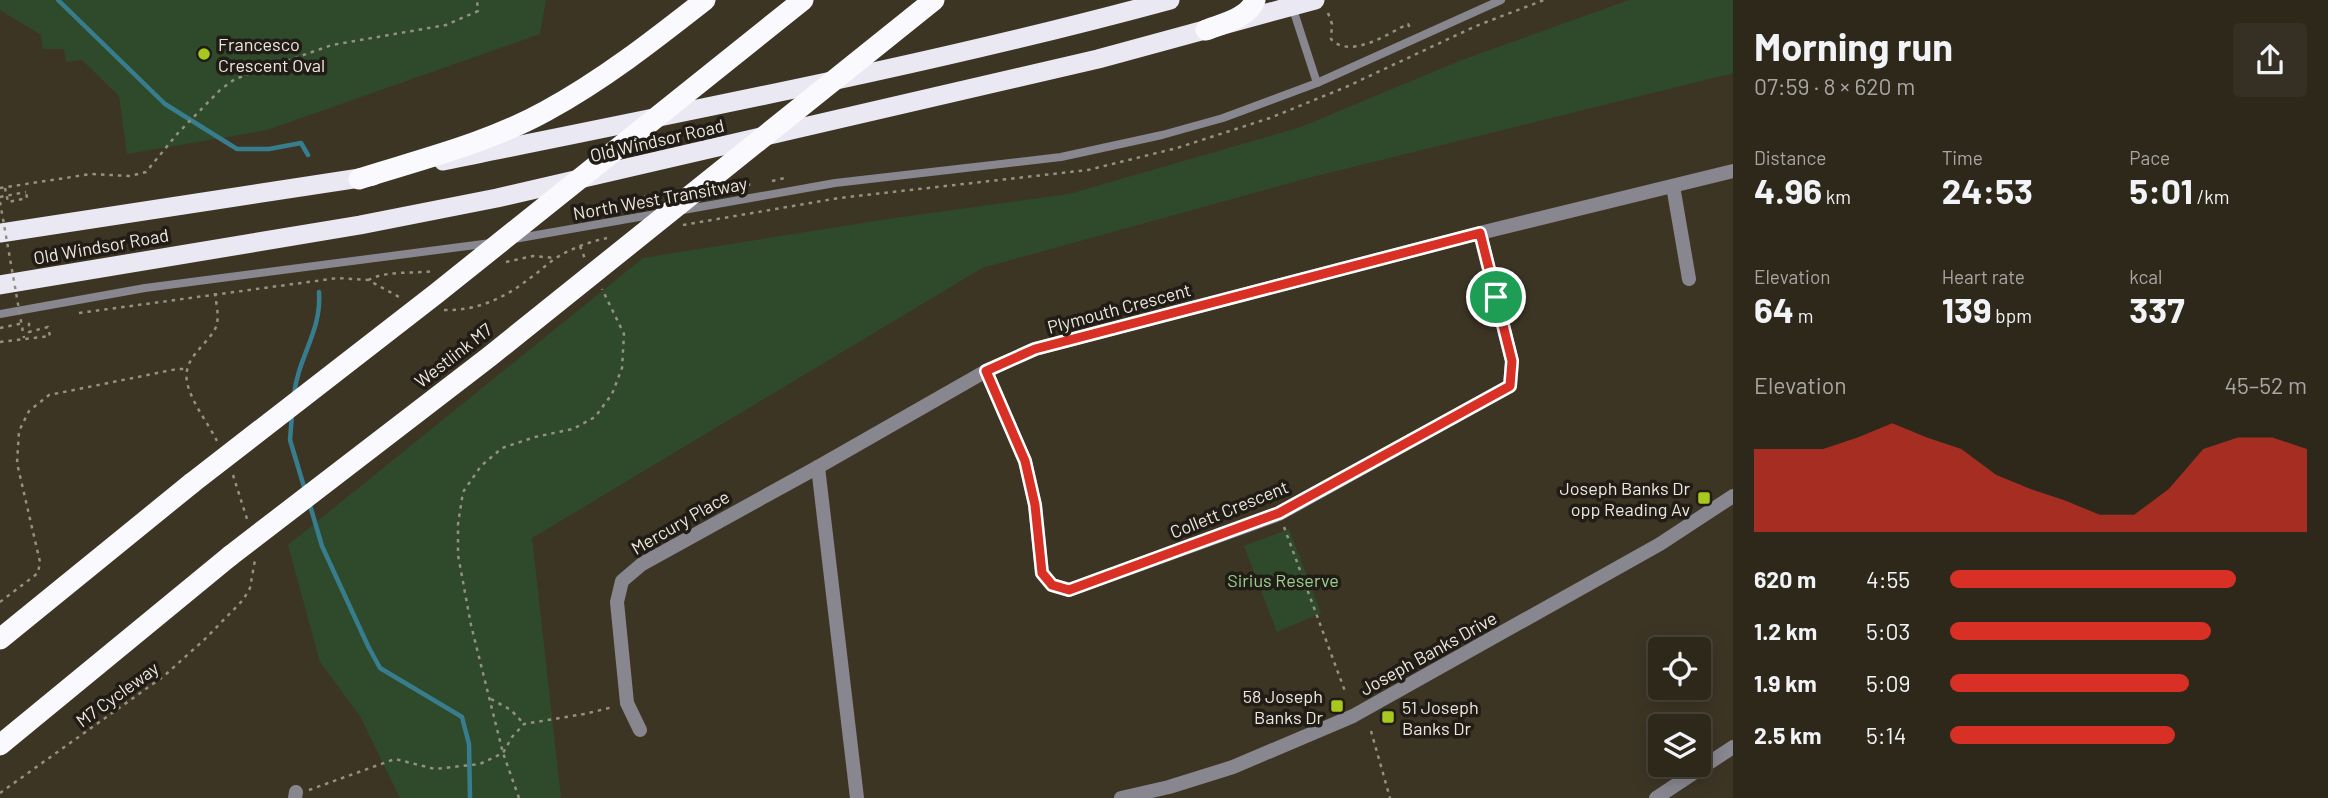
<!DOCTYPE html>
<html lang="en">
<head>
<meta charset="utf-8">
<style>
	body { margin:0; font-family:Barlow,sans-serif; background:#363024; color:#f1f3f6; height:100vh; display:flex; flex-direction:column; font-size:26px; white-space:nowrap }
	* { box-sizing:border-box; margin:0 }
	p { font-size:23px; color:#a7a6a3 }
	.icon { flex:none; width:38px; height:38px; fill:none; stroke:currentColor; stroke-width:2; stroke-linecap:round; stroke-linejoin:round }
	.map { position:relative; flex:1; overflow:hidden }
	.sheet { display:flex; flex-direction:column; background:#2e281b; width:595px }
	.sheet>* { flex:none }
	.tools { position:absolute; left:1648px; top:637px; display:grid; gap:14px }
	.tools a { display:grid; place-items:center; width:63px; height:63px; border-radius:7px; background:#2e281b; box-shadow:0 4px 18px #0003,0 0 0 2px #49443a; font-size:35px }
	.pin { position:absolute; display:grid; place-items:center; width:60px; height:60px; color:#fff; margin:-30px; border:4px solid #fff; border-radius:50%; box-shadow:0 2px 7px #0007 }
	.round { display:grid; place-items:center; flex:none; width:74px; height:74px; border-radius:7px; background:#363024 }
	.summary { display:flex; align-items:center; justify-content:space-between; height:119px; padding:0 21px }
	h1 { font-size:38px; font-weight:700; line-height:52px }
	.stats { display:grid; grid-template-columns:repeat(3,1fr); gap:10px; height:119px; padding:7px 21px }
	.stats div { display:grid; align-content:center }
	.stats b { font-size:35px; font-weight:700 }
	.stats small { font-size:19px; font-weight:400 }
	.stats p { font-size:19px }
	.chart { height:196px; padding:14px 21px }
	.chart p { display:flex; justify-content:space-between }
	.chart svg { width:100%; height:126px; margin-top:7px; fill:#d93025; opacity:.7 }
	ul { padding:0 21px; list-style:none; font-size:23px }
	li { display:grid; grid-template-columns:112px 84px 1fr; align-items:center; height:52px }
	li i { height:18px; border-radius:9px; background:#d93025 }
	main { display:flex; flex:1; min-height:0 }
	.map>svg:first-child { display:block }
</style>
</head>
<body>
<main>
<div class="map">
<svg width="1733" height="798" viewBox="0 0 1733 798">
	<rect width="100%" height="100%" fill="#3d3524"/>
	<!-- green -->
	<g fill="#2f4a2b">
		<polygon points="0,0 546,0 540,34 267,130 127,154 119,96 82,60 66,62 64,49 43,49 41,35 0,10"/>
		<polygon points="1629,0 1733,0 1733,73 1312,177 982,268 532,538 561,798 400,798 360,716 320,662 288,545 643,258 888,219 1069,194 1301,127 1462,60"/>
		<polygon points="1289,529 1321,613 1277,632 1244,546"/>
	</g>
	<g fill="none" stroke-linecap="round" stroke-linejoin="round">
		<!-- stream -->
		<g stroke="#377d8e" stroke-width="4.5">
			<polyline points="58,0 165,104 237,149 269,149 301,143 308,155"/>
			<path d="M 294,395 C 298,357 322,331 319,292"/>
			<polyline points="292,414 290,440 305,490"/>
			<polyline points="309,502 322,546 368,646 380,668 462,717 469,744 470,798"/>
		</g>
		<!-- path -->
		<g stroke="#969082" stroke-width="2.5" stroke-dasharray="3.5 5" stroke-linecap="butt">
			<path d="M 1328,13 L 1332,24 L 1331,39 C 1350,60 1389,33 1408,24 L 1411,30"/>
			<polyline points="772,181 785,178"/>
			<polyline points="730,187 755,184"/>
			<polyline points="0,188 91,174 130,176 146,172 178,133 220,90 235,79 332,45 446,25 478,11 477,0"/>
			<polyline points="5,188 8,202 27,198 26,192"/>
			<polyline points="644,197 668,190"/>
			<polyline points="683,225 839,198 1088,170 1177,148 1270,118 1346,87 1476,26 1544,0"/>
			<polyline points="580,246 585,259"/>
			<polyline points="506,262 533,256 555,258"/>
			<path d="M 368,280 C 388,270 412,274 434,271"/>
			<path d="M 215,293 C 216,305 221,320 214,331 C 203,348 183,359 187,382 C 191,402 208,423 217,441"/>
			<path d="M 444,310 C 477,311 505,298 530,278 C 539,272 547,264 556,258 C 572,248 589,242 607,238"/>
			<polyline points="79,313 338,278 368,280 401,298"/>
			<polyline points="0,328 24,323"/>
			<polyline points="0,342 50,336 48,327 29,332 29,322"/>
			<polyline points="233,475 247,519"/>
			<polyline points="1284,527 1346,694"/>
			<polyline points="0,602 38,573 40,562 17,463 19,431 29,411 49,395 177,369 187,369"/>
			<polyline points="491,699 511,710 524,724"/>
			<polyline points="1371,731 1390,798"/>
			<polyline points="309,790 395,759 435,769 480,764 503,753 512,737 524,724 584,714 613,707"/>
			<polyline points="0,793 164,676 205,639 243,600 250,588 255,560"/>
			<polyline points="519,798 503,753 471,625 458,555 458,524 463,492 481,466 502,448 535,437 573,429 595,417 612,394 622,368 624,334 602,289"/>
		</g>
		<!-- service -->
		<g stroke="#88868f" stroke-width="8">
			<polyline points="1292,6 1317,83"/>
			<polyline points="683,210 835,183 1061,157 1162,135 1223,118 1317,83 1501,0"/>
			<polyline points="514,239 656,214"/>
			<polyline points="0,314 145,288 491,243"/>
		</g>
		<!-- minor -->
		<g stroke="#88868f" stroke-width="14">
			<polyline points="1673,186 1689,279"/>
			<polyline points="986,371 1025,461 1035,505 1042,573 1052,585 1069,590 1279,514 1510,386 1512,361 1480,233"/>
			<polyline points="818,467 857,798"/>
			<polyline points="640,730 627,703 617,602 622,581 642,564 818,467 986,371 1035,349 1480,233 1733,171"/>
			<polyline points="295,798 296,792"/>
			<polyline points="1656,798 1733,747"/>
		</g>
		<!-- tertiary -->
		<polyline stroke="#88868f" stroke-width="14" points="1121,798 1169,787 1233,767 1353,716 1660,544 1733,496"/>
		<!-- trunk -->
		<g stroke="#eae8f3" stroke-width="19">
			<path d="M 443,161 C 686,111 931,65 1170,0"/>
			<polyline points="0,233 373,176"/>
			<polyline points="0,285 360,225 497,198 1098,59 1315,0"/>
		</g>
		<!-- motorway -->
		<g stroke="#faf9fd" stroke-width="21">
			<path d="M 1206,30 C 1221,24 1249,18 1255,0"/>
			<path d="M 359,179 C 422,159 488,143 546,111 C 603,80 654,40 705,0"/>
			<polyline points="0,639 192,483"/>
			<polyline points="0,745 230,556"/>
		</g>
		<!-- path-bridge -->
		<g stroke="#969082" stroke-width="2.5" stroke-dasharray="3.5 5" stroke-linecap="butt">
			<polyline points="0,197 26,192"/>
			<polyline points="0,202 24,338"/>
		</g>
		<!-- motorway-bridge -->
		<g stroke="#faf9fd" stroke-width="21">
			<polyline points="192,483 437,293 803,0"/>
			<polyline points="230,556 489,357 934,0"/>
		</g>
	</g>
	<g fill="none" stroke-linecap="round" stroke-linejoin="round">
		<defs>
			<polygon id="route" points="1480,233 1512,361 1510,386 1279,513 1069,590 1052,585 1042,573 1035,505 1025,461 986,371 1035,349"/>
		</defs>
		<!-- route casing -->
		<use href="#route" stroke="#fff" stroke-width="14"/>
		<!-- route -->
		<use href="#route" stroke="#d93025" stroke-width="9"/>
	</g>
	<!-- markers -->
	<g fill="#a7c81e" stroke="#211d16" stroke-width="2.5">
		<circle cx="204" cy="54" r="7"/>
		<rect x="1697" y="491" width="14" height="14" rx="3.5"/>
		<rect x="1330" y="699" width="14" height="14" rx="3.5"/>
		<rect x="1381" y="710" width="14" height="14" rx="3.5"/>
	</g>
	<g text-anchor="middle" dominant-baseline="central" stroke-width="7" stroke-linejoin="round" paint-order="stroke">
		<!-- poi labels -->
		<g font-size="18" fill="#ece7dd" stroke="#211d16" text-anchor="start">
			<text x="218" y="44">Francesco<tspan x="218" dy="21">Crescent Oval</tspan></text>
			<text x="1690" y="488" text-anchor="end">Joseph Banks Dr<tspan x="1690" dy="21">opp Reading Av</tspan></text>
			<text x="1323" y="696" text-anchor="end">58 Joseph<tspan x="1323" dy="21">Banks Dr</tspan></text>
			<text x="1402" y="707">51 Joseph<tspan x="1402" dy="21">Banks Dr</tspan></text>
		</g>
		<!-- street labels -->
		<g font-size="18" fill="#ece7dd" stroke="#211d16">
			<text transform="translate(657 140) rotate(-13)">Old Windsor Road</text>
			<text transform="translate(660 198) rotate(-10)">North West Transitway</text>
			<text transform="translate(101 246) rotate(-10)">Old Windsor Road</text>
			<text transform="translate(1119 308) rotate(-15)">Plymouth Crescent</text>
			<text transform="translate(453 355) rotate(-38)">Westlink M7</text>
			<text transform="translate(1229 509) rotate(-22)">Collett Crescent</text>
			<text transform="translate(680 522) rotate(-30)">Mercury Place</text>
			<text transform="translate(1428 653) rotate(-29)">Joseph Banks Drive</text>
			<text transform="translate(117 694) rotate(-36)">M7 Cycleway</text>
		</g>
		<!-- park labels -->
		<g font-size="18" fill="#99d091" stroke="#211d16">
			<text x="1283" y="580">Sirius Reserve</text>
		</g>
	</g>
</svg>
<div class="tools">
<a><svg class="icon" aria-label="locate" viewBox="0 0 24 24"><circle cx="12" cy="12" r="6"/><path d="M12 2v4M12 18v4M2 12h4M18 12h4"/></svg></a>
<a><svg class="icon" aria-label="layers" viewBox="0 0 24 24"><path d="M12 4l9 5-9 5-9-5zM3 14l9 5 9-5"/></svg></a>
</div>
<div class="pin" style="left:1496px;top:297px;background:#1e9e55"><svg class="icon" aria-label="arrive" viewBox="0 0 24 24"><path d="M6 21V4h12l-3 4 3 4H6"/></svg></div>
</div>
<section class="sheet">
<div class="summary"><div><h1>Morning run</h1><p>07:59 · 8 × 620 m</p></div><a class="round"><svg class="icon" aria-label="share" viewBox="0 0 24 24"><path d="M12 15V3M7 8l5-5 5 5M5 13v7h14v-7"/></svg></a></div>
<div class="stats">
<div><p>Distance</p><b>4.96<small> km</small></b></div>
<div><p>Time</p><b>24:53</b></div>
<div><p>Pace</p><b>5:01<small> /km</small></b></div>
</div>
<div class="stats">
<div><p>Elevation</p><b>64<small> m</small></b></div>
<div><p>Heart rate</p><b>139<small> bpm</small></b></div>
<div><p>kcal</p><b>337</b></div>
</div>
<div class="chart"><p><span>Elevation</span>45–52 m</p>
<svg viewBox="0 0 160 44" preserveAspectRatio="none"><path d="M0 44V15L10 15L20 15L30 11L40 6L50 11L60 15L70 24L80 29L90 33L100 38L110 38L120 29L130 15L140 11L150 11L160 15V44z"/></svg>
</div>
<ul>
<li><b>620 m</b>4:55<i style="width:80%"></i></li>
<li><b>1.2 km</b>5:03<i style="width:73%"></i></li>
<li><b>1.9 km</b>5:09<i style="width:67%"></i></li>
<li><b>2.5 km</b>5:14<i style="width:63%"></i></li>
</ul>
</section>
</main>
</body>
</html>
